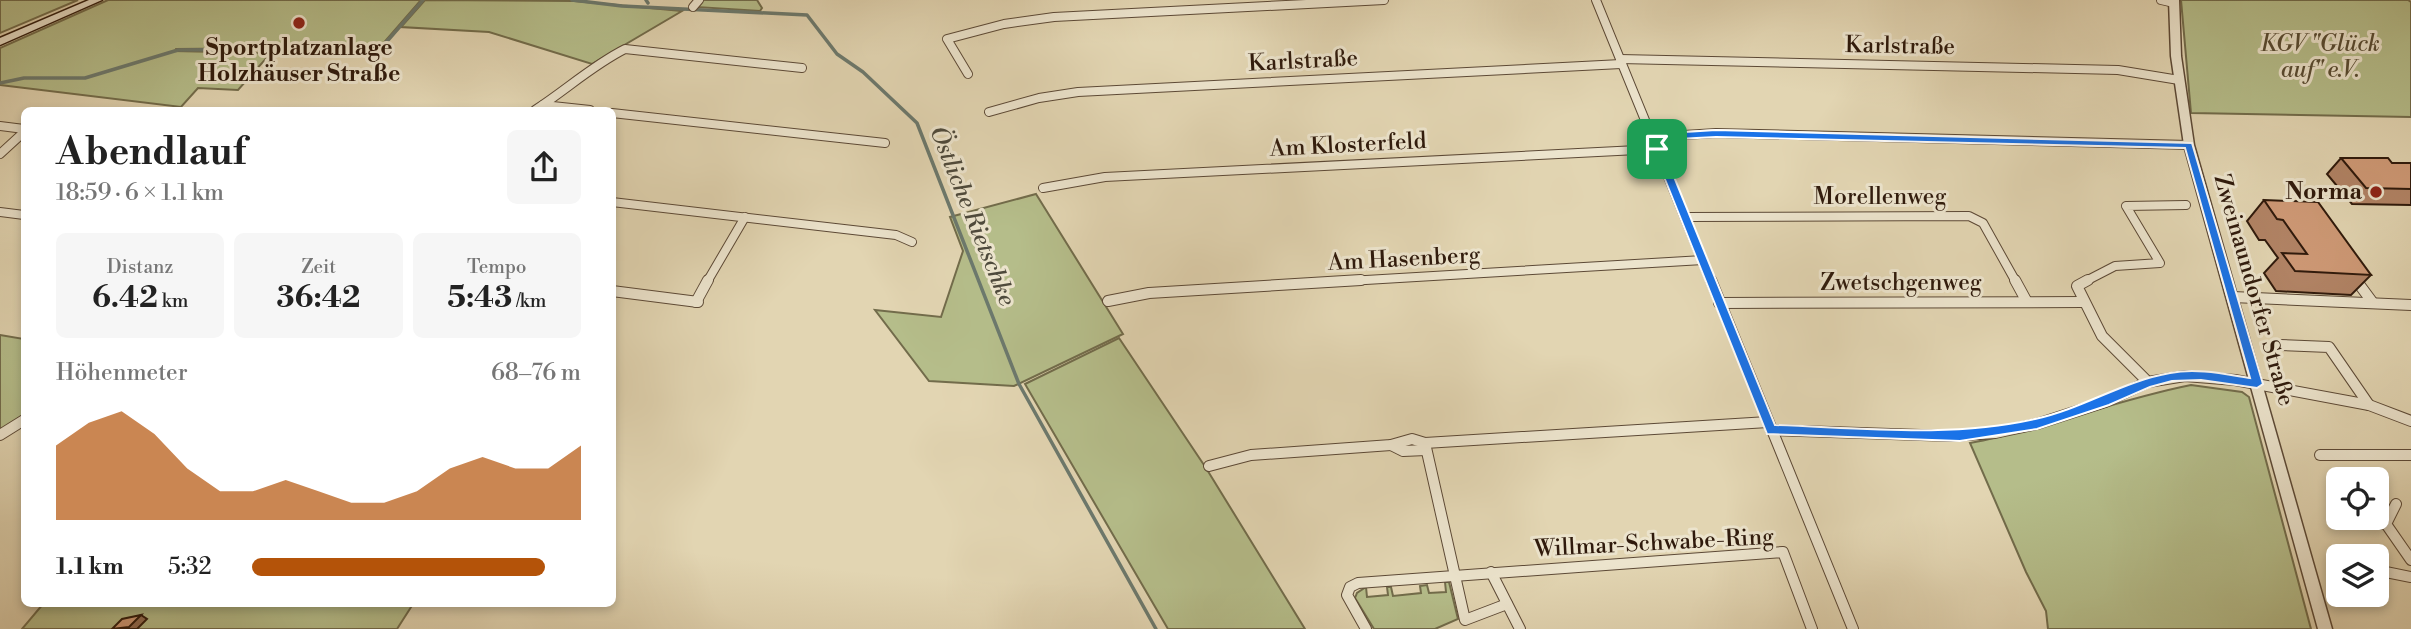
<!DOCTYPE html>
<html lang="de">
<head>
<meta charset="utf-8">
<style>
	body { margin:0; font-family:"Libre Bodoni",serif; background:#f6f6f6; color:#222; height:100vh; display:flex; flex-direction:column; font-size:26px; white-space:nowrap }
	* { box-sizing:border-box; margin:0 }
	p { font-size:23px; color:#767676 }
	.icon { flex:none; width:38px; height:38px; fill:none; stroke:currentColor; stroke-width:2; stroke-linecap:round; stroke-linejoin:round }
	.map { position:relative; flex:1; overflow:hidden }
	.side { position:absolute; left:21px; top:107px; width:595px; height:500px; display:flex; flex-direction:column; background:#fff; border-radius:10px; box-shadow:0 4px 10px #0003 }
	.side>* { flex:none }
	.buttons { position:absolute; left:2326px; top:467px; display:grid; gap:14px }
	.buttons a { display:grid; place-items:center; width:63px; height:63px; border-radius:10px; background:#fff; box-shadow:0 4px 10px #0003; font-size:35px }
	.pin { position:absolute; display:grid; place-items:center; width:60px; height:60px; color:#fff; margin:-30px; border-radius:14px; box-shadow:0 4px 10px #0006 }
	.round { display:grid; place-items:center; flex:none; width:74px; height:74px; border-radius:10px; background:#f6f6f6 }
	.headline { display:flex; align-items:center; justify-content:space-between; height:119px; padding:0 35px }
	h1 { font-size:38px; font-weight:800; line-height:52px }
	.stats { display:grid; grid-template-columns:repeat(3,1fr); gap:10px; height:119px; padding:7px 35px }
	.stats div { display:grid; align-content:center; border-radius:10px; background:#f6f6f6; text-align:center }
	.stats b { font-size:30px; font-weight:800 }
	.stats small { font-size:19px; font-weight:400 }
	.stats p { font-size:19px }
	.chart { height:196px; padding:14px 35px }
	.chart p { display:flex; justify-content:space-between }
	.chart svg { width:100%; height:126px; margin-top:7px; fill:#b45309; opacity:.7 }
	ul { padding:0 35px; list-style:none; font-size:23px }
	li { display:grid; grid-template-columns:112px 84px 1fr; align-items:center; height:52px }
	li i { height:18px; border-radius:9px; background:#b45309 }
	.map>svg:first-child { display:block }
</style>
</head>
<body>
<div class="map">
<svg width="2411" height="629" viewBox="0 0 2411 629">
	<rect width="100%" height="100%" fill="#e2d5b2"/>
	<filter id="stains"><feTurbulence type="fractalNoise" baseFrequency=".00286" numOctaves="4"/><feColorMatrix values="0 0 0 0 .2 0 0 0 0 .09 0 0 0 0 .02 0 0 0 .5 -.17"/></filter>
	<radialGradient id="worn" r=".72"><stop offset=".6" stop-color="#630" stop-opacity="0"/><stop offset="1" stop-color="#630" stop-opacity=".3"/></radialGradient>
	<!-- green -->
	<g fill="#b5bd8a" stroke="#726c4b" stroke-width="2">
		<polygon points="0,0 78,0 0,33"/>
		<polygon points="108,0 421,0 381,46 377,47 176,49 175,51 271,53 238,90 198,88 181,107 0,85 0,48"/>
		<polygon points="425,0 574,1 682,11 592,64 489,32 401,27"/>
		<polygon points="702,0 757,0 762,8 760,11 696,7"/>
		<polygon points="2181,0 2408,0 2411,2 2411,117 2191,113"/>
		<polygon points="1036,194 1123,334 1014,386 929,381 875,310 941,317 963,251 950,217"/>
		<polygon points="0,335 24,339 24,416 0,432"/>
		<polygon points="1119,338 1206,468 1305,629 1168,629 1025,384"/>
		<path d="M 2191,385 L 2242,392 L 2249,397 L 2311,629 L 2048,629 L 2046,611 L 2026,572 L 1970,443 C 2045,429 2115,400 2191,385 Z"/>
		<polygon points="1445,582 1449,582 1458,619 1435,629 1374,629 1355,598 1357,593 1366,587 1367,597 1388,595 1387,587 1391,587 1393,596 1421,593 1420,586 1427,585 1429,593 1446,592"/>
		<polygon points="43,604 413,604 397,629 22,629"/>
	</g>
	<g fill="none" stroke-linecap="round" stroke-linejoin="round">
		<!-- stream -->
		<g stroke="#6c796d" stroke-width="3.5">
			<polyline points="572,0 622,6 807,15 837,54 863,72 917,123 1019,384 1156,629"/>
			<polyline points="646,0 648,3"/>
			<polyline points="0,83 24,78 85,78 178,50 377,48 382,47 423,0"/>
		</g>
		<defs>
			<g id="minor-far1">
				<polyline points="1596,0 1711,282"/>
				<polyline points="2161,0 2174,3"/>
				<polyline points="693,7 699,0"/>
				<polyline points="1620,59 2118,70 2179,80"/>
				<polyline points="968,74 947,39 1004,24 1054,17 1384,0"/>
				<polyline points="543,105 590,110"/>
				<path d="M 535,110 C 566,90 593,65 625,49 L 802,68"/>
				<polyline points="989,112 1039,98 1078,92 1621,64"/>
				<polyline points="612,113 885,143"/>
				<polyline points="0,126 24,129"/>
				<polyline points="1652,137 1716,133 2189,145"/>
				<polyline points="0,154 24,132"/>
				<polyline points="1043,188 1105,177 1657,149"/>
				<polyline points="612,202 896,235 912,242"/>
				<polyline points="0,212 24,215"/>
				<polyline points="1685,217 1969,216 1983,223 2016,282"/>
				<polyline points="2354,278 2357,282"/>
				<polyline points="707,282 745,217"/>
				<polyline points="1332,282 1703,260"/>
				<polyline points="2084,282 2115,266 2160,263 2126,206 2186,205"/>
			</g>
			<g id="minor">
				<polyline points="1711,280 1853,629"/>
				<polyline points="2015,280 2027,302"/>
				<polyline points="2088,280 2077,286 2102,336 2148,382"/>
				<polyline points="2356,280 2373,303"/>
				<polyline points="612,291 698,302"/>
				<polyline points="2233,297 2411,305"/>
				<polyline points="1108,301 1149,293 1361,280"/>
				<polyline points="696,302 708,280"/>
				<polyline points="1719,303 2083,302"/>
				<polyline points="2280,345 2329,347 2369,405"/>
				<polyline points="1771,430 1951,436 1995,433 2037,424 2105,402 2148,382 2185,376 2235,380 2369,405 2411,421"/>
				<polyline points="0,435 24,420"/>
				<polyline points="1425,443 1465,620 1507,604"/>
				<polyline points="1391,445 1403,451 1426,450"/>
				<polyline points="2320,455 2411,455"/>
				<polyline points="1209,466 1251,455 1391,445 1412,439 1425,443 1768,422"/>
				<polyline points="2396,504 2386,524 2411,560"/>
				<polyline points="2343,519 2386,524"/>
				<polyline points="2376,570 2411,577"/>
				<polyline points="1491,572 1520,629"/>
				<polyline points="1366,629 1347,595 1350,587 1358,583 1783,552 1812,629"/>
			</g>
			<polygon id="tertiary" points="2169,0 2179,0 2181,56 2194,145 2332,629 2318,629 2184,145 2171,56"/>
			<polygon id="secondary" points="89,0 102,0 0,45 0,38"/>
		</defs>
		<!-- minor-far1 casing -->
		<use href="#minor-far1" stroke="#5c4936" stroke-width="10"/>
		<!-- minor casing -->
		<use href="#minor" stroke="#5c4936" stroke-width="12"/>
		<!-- tertiary casing -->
		<use href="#tertiary" stroke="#5c4936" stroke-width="3"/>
		<!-- secondary casing -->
		<use href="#secondary" stroke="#2f1a0c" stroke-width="3"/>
		<!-- minor-far1 -->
		<use href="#minor-far1" stroke="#ece4cd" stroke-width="8"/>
		<!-- minor -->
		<use href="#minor" stroke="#ece4cd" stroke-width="10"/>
		<!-- tertiary -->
		<use href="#tertiary" fill="#ece4cd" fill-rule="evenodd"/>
		<!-- secondary -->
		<use href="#secondary" fill="#ece4cd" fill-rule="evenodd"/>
	</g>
	<!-- wall -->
	<g fill="#b28466" stroke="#2f1a0c" stroke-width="2">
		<polygon points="2341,158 2392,163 2411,163 2411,205 2352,204 2327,174"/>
		<polygon points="2264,200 2371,275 2351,295 2276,291 2264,273 2278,258 2265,240 2259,240 2247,221"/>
	</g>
	<!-- shaded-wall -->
	<polygon fill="#916c53" stroke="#2f1a0c" stroke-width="2" points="141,615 147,619 137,629 118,629"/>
	<!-- building -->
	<g fill="#cf9a77" stroke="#2f1a0c" stroke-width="2">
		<polygon points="2341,158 2388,158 2392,163 2411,163 2411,189 2366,188"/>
		<polygon points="2264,200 2318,202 2371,275 2295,271 2282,253 2307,254 2283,220 2277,219"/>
		<polygon points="141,615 129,627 112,629 122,619"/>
	</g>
	<!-- route -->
	<path fill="#1a73e8" stroke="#fff" stroke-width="2" fill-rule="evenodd" d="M 1716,130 L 2192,143 L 2263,384 L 2257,388 L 2201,380 L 2172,381 L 2150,387 L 2109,405 L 2037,429 L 1960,441 L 1767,434 L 1648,137 L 1653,134 ZM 1716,137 L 2185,148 L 2250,378 C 2224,374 2197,368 2170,373 C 2123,381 2082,409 2035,419 C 1950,438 1862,428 1775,425 L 1659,140 Z"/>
	<!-- markers -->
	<g fill="#8f2418" stroke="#ece4cd" stroke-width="2.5">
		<circle cx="299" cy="23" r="7"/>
		<circle cx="2376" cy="192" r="7"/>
	</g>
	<g text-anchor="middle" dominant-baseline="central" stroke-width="6" stroke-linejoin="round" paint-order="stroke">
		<!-- park labels -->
		<g font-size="23" font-style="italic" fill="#574b32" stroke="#ece4cd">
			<text x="2320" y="44">KGV "Glück<tspan x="2320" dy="26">auf" e.V.</tspan></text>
		</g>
		<!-- street labels -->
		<g font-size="23" fill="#2f1a0c" stroke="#ece4cd">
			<text transform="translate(1900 46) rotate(1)">Karlstraße</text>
			<text transform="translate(1303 61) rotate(-3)">Karlstraße</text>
			<text transform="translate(1348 145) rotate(-3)">Am Klosterfeld</text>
			<text x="1880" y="197">Morellenweg</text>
			<text transform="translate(1404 259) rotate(-3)">Am Hasenberg</text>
			<text x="1901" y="283">Zwetschgenweg</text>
			<text transform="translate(2254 290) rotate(74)">Zweinaundorfer Straße</text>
			<text transform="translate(1654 543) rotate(-3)">Willmar-Schwabe-Ring</text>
		</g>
		<!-- poi labels -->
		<g font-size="23" font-weight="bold" fill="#2f1a0c" stroke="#ece4cd">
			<text x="299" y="48">Sportplatzanlage<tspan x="299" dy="26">Holzhäuser Straße</tspan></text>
			<text x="2362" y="192" text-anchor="end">Norma</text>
		</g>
		<!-- water labels -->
		<g font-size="24" font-style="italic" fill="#4e4a3c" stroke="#ece4cd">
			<text transform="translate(972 216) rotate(68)">Östliche Rietschke</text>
		</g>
	</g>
	<rect width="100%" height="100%" filter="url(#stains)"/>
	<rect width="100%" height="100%" fill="url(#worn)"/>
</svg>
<div class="buttons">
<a><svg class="icon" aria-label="locate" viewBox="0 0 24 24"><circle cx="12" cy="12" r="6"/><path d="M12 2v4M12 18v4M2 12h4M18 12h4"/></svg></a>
<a><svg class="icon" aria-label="layers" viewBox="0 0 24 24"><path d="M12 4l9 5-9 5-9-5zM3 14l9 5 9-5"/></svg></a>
</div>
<div class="pin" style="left:1657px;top:149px;background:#1e9e55"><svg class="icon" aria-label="arrive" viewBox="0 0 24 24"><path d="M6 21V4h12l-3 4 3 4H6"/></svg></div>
<section class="side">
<div class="headline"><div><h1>Abendlauf</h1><p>18:59 · 6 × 1.1 km</p></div><a class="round"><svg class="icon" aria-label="share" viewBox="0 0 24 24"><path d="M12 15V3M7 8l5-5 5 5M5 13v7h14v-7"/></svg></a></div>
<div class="stats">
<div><p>Distanz</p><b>6.42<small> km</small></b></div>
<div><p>Zeit</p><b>36:42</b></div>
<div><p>Tempo</p><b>5:43<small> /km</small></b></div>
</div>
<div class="chart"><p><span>Höhenmeter</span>68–76 m</p>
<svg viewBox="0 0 160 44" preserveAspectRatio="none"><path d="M0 44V18L10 10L20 6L30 14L40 26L50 34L60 34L70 30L80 34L90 38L100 38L110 34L120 26L130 22L140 26L150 26L160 18V44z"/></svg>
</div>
<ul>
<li><b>1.1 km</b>5:32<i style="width:89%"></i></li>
</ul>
</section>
</div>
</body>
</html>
